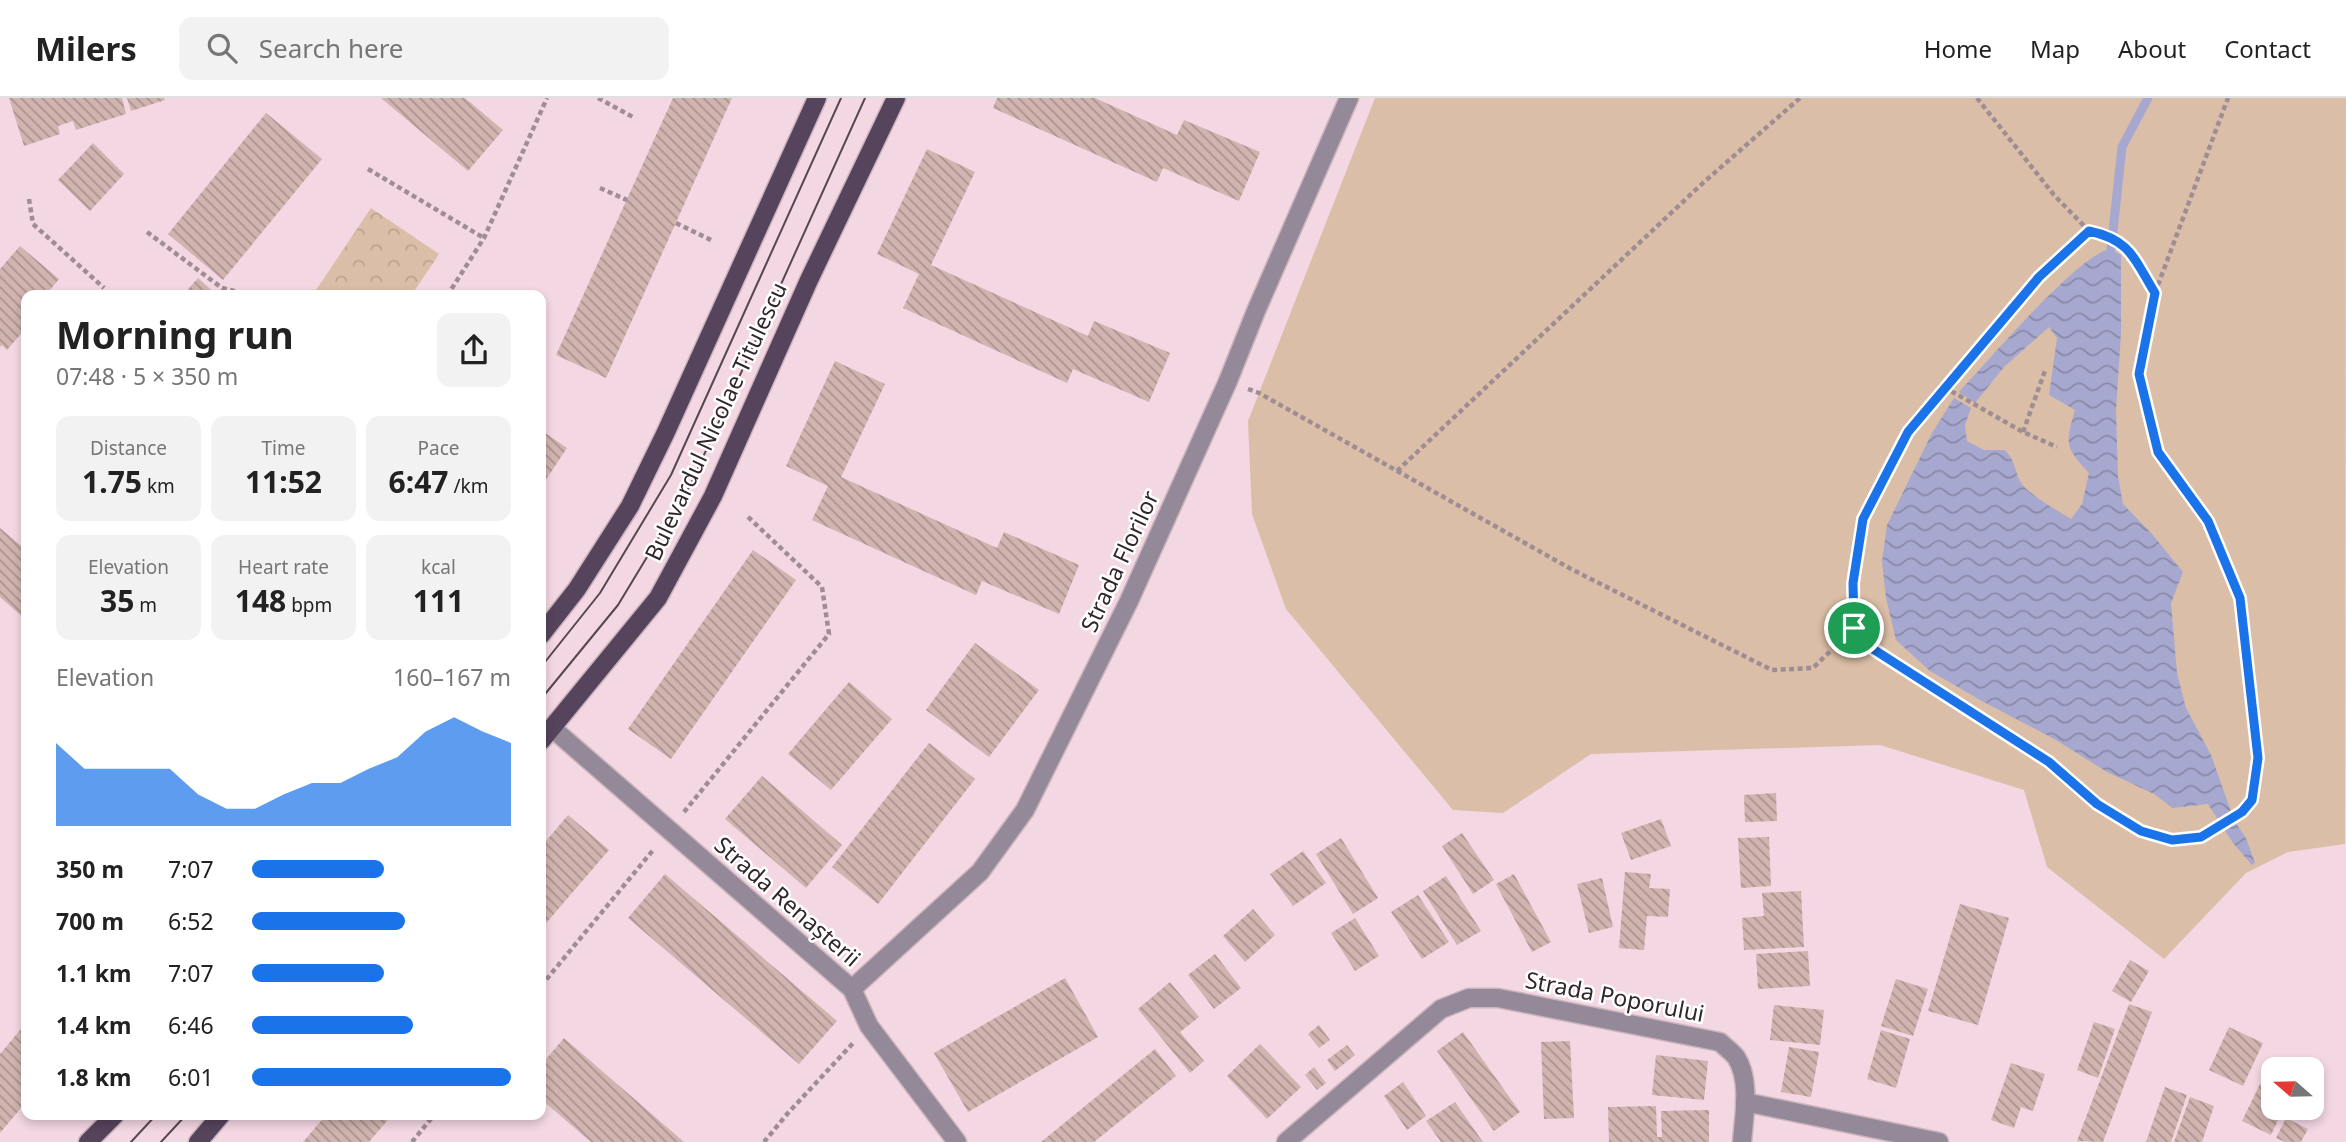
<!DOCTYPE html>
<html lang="en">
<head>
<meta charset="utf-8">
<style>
	body { margin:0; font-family:"Noto Sans",sans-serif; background:#f2f2f2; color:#222; height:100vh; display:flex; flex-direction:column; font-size:26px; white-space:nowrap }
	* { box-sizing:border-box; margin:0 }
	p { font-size:23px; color:#767676 }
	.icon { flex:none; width:38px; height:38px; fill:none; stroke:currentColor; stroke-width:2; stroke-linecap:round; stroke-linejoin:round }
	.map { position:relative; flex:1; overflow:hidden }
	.details { position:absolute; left:21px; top:192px; width:525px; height:830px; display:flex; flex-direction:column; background:#fff; border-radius:14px; box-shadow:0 4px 10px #0003 }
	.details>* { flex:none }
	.needle { width:46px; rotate:290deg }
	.buttons { position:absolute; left:2261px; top:959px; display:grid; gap:14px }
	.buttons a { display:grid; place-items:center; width:63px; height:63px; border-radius:14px; background:#fff; box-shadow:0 4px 10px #0003; font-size:35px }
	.pin { position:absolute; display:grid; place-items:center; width:60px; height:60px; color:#fff; margin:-30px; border:4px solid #fff; border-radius:50%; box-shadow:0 2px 7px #0007 }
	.round { display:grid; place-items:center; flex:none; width:74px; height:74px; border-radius:14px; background:#f2f2f2 }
	.summary { display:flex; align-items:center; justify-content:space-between; height:119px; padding:0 35px }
	h1 { font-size:38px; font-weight:700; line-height:52px }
	.stats { display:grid; grid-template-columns:repeat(3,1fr); gap:10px; height:119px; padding:7px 35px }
	.stats div { display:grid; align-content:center; border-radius:14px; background:#f2f2f2; text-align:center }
	.stats b { font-size:30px; font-weight:700 }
	.stats small { font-size:19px; font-weight:400 }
	.stats p { font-size:19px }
	.chart { height:196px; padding:14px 35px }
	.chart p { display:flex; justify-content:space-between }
	.chart svg { width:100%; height:126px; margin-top:7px; fill:#1a73e8; opacity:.7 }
	ul { padding:0 35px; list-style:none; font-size:23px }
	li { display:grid; grid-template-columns:112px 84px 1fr; align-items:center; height:52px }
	li i { height:18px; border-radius:9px; background:#1a73e8 }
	header { display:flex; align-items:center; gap:42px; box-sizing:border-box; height:98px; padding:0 35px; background:#fff; border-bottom:2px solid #e0e0e0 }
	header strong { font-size:33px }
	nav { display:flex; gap:38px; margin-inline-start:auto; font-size:24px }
	.search { width:490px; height:63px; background:#f2f2f2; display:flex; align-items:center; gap:18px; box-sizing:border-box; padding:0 24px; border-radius:14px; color:#767676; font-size:26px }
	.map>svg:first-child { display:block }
</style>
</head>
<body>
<header>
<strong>Milers</strong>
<div class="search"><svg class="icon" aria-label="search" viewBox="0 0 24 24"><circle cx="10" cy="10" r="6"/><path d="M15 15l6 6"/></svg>Search here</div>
<nav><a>Home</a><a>Map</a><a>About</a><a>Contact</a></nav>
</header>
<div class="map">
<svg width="2346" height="1044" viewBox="0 0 2346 1044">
	<defs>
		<pattern id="park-crowns" width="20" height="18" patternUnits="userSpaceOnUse" patternTransform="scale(1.75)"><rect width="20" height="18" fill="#dabea7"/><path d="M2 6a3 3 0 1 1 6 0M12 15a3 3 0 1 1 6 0" fill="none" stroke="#bca390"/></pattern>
		<pattern id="water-waves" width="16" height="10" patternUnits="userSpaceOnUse" patternTransform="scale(1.75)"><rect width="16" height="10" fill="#a7a8cf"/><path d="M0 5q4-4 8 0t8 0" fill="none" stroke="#8989a8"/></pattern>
		<pattern id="building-back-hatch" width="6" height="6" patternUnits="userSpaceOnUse" patternTransform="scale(1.75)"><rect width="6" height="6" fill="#d1b4b0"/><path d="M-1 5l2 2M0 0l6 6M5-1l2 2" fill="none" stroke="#aa928f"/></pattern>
	</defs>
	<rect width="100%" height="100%" fill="#f3d7e2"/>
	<!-- park -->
	<polygon fill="url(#park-crowns)" points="371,110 439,156 411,198 312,198"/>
	<!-- garden -->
	<polygon fill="#dabea7" points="1375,0 2346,0 2345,746 2288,754 2246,775 2164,861 2047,769 2024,692 1880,647 1591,656 1503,715 1453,712 1286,511 1252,416 1248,323"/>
	<!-- water -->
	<path fill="url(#water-waves)" d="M 2111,151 L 2121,157 L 2121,235 L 2116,312 L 2118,378 L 2123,406 L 2152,436 L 2183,474 L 2171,505 L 2177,575 L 2186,610 L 2211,657 L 2234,722 L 2246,740 L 2255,765 L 2252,767 L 2233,745 L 2208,706 L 2173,710 L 2154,696 L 2107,674 L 2056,642 L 1982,603 L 1930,573 L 1896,542 L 1886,500 L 1882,463 L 1887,427 L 1932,335 L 1954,300 L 1971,310 L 1965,327 L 1967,343 L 1984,352 L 2005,352 C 2016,364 2014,371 2020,383 C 2028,397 2057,412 2071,421 L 2082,406 L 2089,375 C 2065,349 2065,346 2075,312 L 2049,297 L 2057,240 L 2049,229 L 2004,269 L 1975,305 L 1959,294 C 1985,267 2080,154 2111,151 Z"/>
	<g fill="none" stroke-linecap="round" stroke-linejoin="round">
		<!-- stream -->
		<polyline stroke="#a7a8cf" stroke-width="9" points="2111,151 2122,49 2148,0"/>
	</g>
	<!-- building -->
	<g fill="url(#building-back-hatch)">
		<polygon points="9,0 122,0 126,16 76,32 73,23 58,28 60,36 24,48"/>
		<polygon points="127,0 164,0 165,2 131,13"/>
		<polygon points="381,0 465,0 503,32 468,73"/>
		<polygon points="673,0 732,0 606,280 556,257"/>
		<polygon points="997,0 1095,0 1177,37 1184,22 1260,54 1239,103 1163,70 1157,84 993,10"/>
		<polygon points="266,15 322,61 223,182 168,136"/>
		<polygon points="93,45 124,76 90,113 58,82"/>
		<polygon points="927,51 975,74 931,167 1088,238 1094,223 1170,255 1149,304 1073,271 1067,285 903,210 919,176 877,156"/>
		<polygon points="20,148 59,181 45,198 26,198 26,230 7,252 2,247 0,249 0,171"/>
		<polygon points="198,180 218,198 182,198"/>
		<polygon points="835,263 885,286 841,379 997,450 1004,434 1079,467 1059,516 982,483 976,497 812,422 828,388 786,368"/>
		<polygon points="541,332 567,350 541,389"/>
		<polygon points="0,430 26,452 26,522 0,499"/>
		<polygon points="753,452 796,482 671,661 628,631"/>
		<polygon points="975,545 1039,592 989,659 926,612"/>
		<polygon points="849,584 892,621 831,692 788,656"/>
		<polygon points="929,645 975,681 878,806 832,769"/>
		<polygon points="762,678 842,747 806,790 725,721"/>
		<polygon points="1776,695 1777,723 1745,724 1744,697"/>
		<polygon points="568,717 609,752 541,831 541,749"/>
		<polygon points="1661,721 1671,748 1631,762 1621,735"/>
		<polygon points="1462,735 1494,782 1473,796 1442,748"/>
		<polygon points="1769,739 1771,788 1741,790 1738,740"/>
		<polygon points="1341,740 1378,800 1353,816 1316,756"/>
		<polygon points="1303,753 1326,785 1293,808 1270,776"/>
		<polygon points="1625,774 1651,776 1649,790 1670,791 1668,819 1647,818 1644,852 1619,850"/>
		<polygon points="665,776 837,923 799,966 628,820"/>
		<polygon points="1514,776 1551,844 1532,854 1496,786"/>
		<polygon points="1446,778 1481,833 1457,847 1423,793"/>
		<polygon points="1602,780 1613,829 1589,835 1577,786"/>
		<polygon points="1801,793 1804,849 1744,852 1742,820 1764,818 1762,795"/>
		<polygon points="1418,797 1449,844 1422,861 1391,814"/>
		<polygon points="1960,806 2009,820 1978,927 1928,913"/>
		<polygon points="1253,811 1275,837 1245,864 1223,838"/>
		<polygon points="1355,820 1379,858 1355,873 1331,835"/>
		<polygon points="1808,853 1810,888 1758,891 1756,856"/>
		<polygon points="1215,856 1241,890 1214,911 1188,877"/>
		<polygon points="2130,862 2149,873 2131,904 2112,893"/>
		<polygon points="1065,880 1098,939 968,1014 934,955"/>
		<polygon points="1896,881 1928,891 1913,938 1881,928"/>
		<polygon points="1170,884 1199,919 1180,934 1204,963 1190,975 1138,911"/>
		<polygon points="2129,906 2152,914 2131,969 2103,1044 2077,1043"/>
		<polygon points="1774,907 1824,912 1820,947 1770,942"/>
		<polygon points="2094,924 2115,931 2098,980 2077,972"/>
		<polygon points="26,925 26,1004 0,1035 0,956"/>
		<polygon points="1319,927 1330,942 1319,950 1308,936"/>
		<polygon points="2229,929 2263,945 2243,988 2209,972"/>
		<polygon points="1881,932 1910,941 1896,990 1867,981"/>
		<polygon points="1463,934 1520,1014 1494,1033 1437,953"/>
		<polygon points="564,940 684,1044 591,1044 541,1001 541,967"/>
		<polygon points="1570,943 1574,1020 1544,1021 1541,944"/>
		<polygon points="1260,946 1301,989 1267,1021 1227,978"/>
		<polygon points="1347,947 1355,957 1335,973 1327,962"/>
		<polygon points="1789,949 1819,954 1811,999 1781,994"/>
		<polygon points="1155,951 1176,978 1094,1044 1041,1044"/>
		<polygon points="1656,957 1708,963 1704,1002 1652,997"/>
		<polygon points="2011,965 2045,976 2033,1013 2021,1009 2014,1030 1991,1022"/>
		<polygon points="1314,969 1326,985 1317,992 1305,977"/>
		<polygon points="1403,984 1426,1018 1407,1032 1384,998"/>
		<polygon points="2260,986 2273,992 2273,1010 2284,1010 2271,1037 2242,1023"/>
		<polygon points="2165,989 2187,997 2171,1044 2146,1044"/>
		<polygon points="2190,999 2214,1008 2202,1044 2174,1044"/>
		<polygon points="1455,1004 1483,1044 1441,1044 1426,1023"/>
		<polygon points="1656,1008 1657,1039 1662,1039 1661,1013 1709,1012 1709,1044 1609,1044 1608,1009"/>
		<polygon points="326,1017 392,1017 369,1044 303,1044"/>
		<polygon points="2286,1020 2308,1031 2301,1044 2285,1044 2276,1040"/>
	</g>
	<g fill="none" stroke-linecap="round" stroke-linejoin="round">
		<defs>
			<g id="minor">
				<polyline points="552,630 852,891 869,928 957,1044"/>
				<polyline points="852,891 980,774 1025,712 1129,503 1228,283 1256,213 1349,0"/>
				<polyline points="1745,1004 1939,1044"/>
				<path d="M 1286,1044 L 1441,911 L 1469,900 L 1498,900 L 1720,944 C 1725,949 1732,954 1736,959 C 1751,982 1744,1018 1742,1044"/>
			</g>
			<g id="major">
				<polyline points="541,537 577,491 630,408 666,334 817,0"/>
				<polyline points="541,643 658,500 713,398 809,182 896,0"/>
				<polyline points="88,1044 115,1017"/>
				<polyline points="198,1044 221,1017"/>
			</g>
		</defs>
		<!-- minor casing -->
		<use href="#minor" stroke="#ccb4bd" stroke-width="21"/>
		<!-- major casing -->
		<use href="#major" stroke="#ccb4bd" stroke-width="21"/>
		<!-- path -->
		<g stroke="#a08c93" stroke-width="4.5" stroke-dasharray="5 3.5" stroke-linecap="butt">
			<polyline points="598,0 633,19"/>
			<polyline points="1977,0 2054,97 2089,133 2105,136 2126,148 2155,195 2139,276 2158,354 2208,423 2240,500 2258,660 2252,702 2242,714 2201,739 2172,742 2141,733 2097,706 2049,664 1873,551 1854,530 1853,485 1863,421 1908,334 2039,179 2089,133"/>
			<polyline points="368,71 484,140"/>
			<polyline points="600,90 627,102"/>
			<polyline points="29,101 33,126 104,190"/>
			<polyline points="676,125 711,142"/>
			<polyline points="147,134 222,190 254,198"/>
			<polyline points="2155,195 2228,0"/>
			<polyline points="447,198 484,140 547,0"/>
			<polyline points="1944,289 2023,334 2057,349"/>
			<polyline points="1248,291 1259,295 1571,471 1722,547 1772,572 1813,570 1854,530"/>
			<polyline points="2023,334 2046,270"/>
			<polyline points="1397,373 1704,84 1800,0"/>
			<polyline points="684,714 829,536 822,489 747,418"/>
			<polyline points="541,888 654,751"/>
			<polyline points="412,1044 434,1017"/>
			<polyline points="764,1044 788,1015 854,944"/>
		</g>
		<!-- minor -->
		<use href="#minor" stroke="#948998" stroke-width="18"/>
		<!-- major -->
		<use href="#major" stroke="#56435c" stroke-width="18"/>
		<!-- tram -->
		<g stroke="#56484d" stroke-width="2">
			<polyline points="541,569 600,495 671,377 841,0"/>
			<polyline points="541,601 618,507 690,388 865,0"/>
			<polyline points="131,1044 156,1017"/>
			<polyline points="161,1044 186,1017"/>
		</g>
	</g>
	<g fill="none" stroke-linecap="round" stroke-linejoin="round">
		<defs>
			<path id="route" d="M 2089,133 C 2131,142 2134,161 2155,195 L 2139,276 L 2158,354 L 2208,423 L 2240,500 L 2258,660 L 2252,702 L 2242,714 L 2201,739 L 2172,742 L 2141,733 L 2097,706 L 2049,664 L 1873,551 L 1854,530 L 1853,485 L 1863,421 L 1908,334 L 2039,179 Z"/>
		</defs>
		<!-- route casing -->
		<use href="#route" stroke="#fff" stroke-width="14"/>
		<!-- route -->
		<use href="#route" stroke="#1a73e8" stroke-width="9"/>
	</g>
	<g text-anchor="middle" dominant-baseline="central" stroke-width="5" stroke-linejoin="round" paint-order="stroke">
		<!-- street labels -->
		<g font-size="23" fill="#31272a" stroke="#fff">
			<text transform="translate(715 323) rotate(-65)">Bulevardul Nicolae Titulescu</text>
			<text transform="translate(1119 463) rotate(-65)">Strada Florilor</text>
			<text transform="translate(788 803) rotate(41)">Strada Renașterii</text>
			<text transform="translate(1615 898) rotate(11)">Strada Poporului</text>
		</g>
	</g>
</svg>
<div class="buttons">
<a><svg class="needle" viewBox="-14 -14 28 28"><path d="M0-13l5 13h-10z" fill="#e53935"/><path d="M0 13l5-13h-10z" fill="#767676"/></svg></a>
</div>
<div class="pin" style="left:1854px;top:530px;background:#1e9e55"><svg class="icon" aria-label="arrive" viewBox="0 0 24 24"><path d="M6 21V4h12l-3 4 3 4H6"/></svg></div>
<section class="details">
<div class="summary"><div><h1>Morning run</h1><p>07:48 · 5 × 350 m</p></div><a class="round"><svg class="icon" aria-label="share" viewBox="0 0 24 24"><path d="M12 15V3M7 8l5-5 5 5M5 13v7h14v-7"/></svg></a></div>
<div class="stats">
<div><p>Distance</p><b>1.75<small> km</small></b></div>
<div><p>Time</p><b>11:52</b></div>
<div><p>Pace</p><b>6:47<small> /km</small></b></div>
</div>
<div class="stats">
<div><p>Elevation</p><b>35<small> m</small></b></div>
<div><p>Heart rate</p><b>148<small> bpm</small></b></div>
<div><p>kcal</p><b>111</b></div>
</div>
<div class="chart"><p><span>Elevation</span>160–167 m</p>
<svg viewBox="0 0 160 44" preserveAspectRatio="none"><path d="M0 44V15L10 24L20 24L30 24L40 24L50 33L60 38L70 38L80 33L90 29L100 29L110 24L120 20L130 11L140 6L150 11L160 15V44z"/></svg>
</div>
<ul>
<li><b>350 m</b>7:07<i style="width:51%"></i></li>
<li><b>700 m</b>6:52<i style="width:59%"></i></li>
<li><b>1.1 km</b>7:07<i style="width:51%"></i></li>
<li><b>1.4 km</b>6:46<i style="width:62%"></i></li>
<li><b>1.8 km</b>6:01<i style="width:100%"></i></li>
</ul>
</section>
</div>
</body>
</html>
